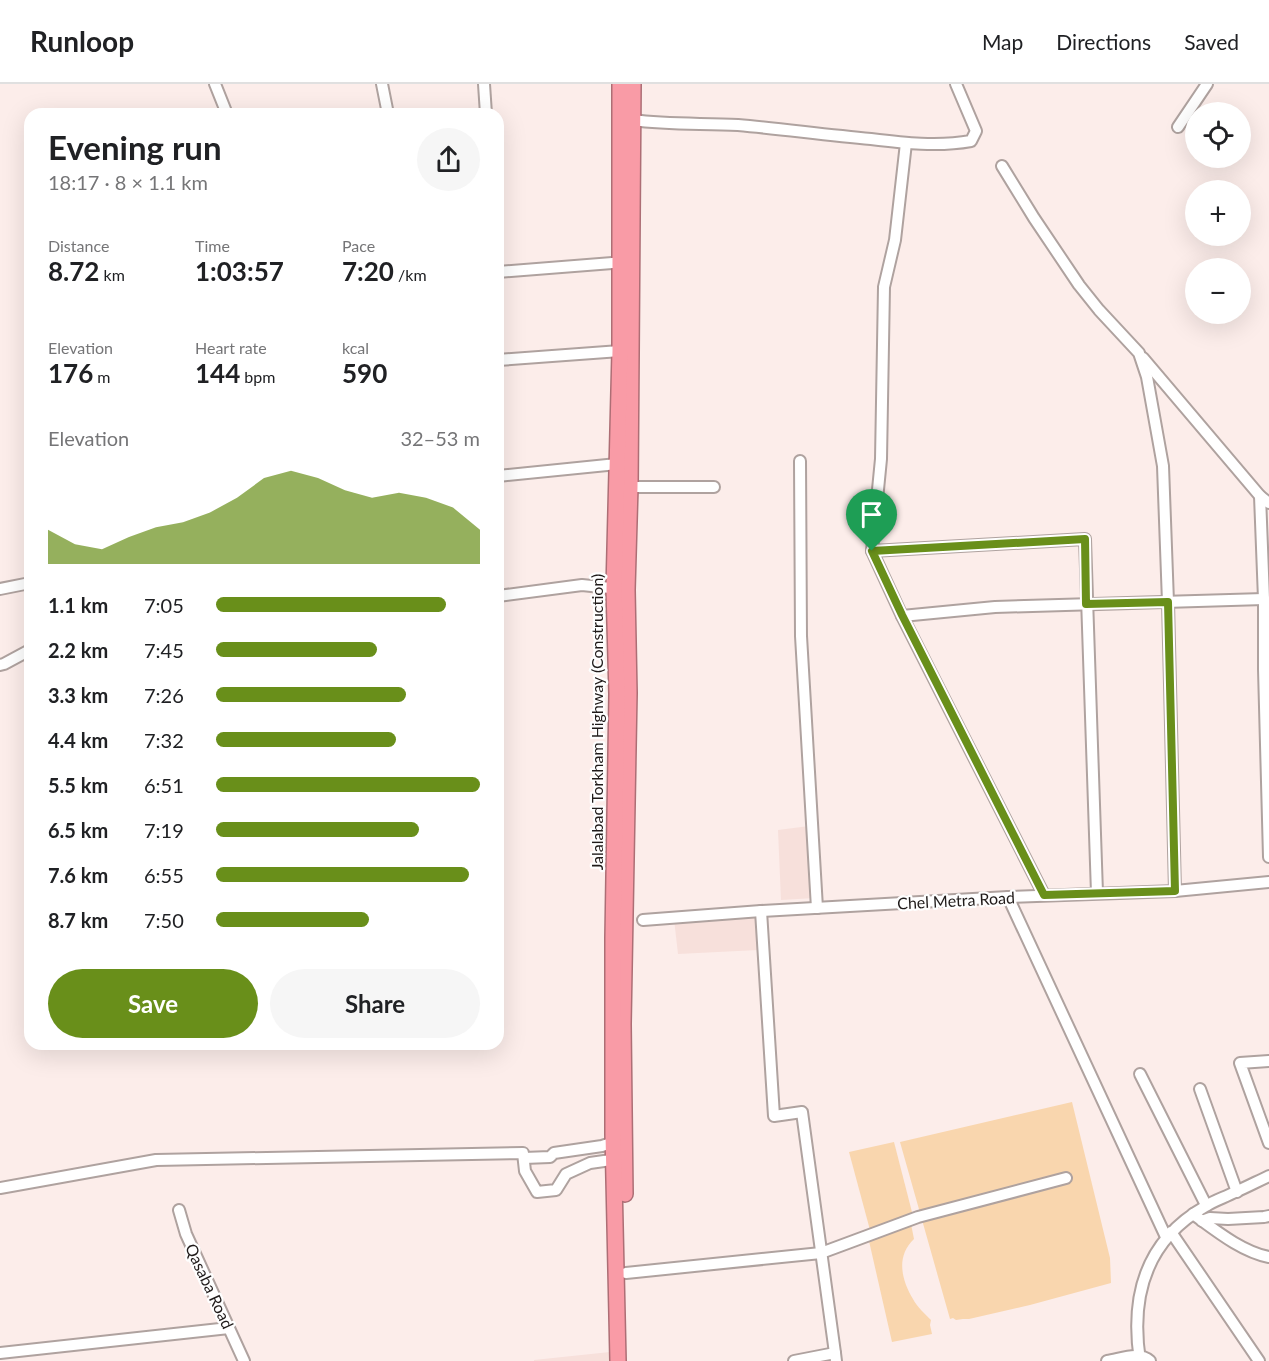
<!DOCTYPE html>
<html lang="en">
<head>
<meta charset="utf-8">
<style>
	body { margin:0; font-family:Lato,sans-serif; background:#f6f6f6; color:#202124; height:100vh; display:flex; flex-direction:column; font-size:22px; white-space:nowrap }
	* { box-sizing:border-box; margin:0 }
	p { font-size:20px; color:#757577 }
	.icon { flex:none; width:33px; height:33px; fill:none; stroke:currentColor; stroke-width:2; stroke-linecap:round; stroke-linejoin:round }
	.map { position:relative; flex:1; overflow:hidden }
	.details { position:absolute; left:24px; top:24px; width:480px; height:942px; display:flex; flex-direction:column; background:#fff; border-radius:18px; box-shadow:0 6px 24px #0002 }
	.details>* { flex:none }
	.buttons { position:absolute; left:1185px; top:18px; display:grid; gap:12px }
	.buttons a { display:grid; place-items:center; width:66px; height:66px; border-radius:50%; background:#fff; box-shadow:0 6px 24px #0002; font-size:30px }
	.pin { position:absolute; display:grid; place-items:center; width:51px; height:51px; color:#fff; margin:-62px -26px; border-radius:50% 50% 50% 0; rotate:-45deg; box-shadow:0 0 6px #0007 }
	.pin .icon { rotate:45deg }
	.round { display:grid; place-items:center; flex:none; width:63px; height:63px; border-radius:32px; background:#f6f6f6 }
	.headline { display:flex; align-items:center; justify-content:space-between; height:102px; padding:0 24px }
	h1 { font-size:33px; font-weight:700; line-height:45px }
	.metrics { display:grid; grid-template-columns:repeat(3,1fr); gap:9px; height:102px; padding:6px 24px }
	.metrics div { display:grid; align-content:center }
	.metrics b { font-size:26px; font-weight:700 }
	.metrics small { font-size:16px; font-weight:400 }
	.metrics p { font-size:16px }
	.chart { height:168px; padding:12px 24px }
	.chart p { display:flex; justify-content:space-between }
	.chart svg { width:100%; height:108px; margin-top:6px; fill:#698f1a; opacity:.7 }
	.button { display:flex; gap:12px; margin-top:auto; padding:12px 24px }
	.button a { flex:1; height:69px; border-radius:36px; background:#698f1a; color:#fff; font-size:24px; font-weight:700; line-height:69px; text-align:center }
	.button a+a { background:#f6f6f6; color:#202124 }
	ul { padding:0 24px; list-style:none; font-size:20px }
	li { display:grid; grid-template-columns:96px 72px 1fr; align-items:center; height:45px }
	li i { height:15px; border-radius:8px; background:#698f1a }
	header { display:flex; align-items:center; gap:36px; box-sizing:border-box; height:84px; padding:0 30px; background:#fff; border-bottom:2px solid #e0e0e0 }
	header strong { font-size:28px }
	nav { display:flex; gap:33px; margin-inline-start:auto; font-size:21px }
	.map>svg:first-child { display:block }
</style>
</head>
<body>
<header>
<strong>Runloop</strong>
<nav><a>Map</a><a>Directions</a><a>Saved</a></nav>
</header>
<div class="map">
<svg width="1269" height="1277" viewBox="0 0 1269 1277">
	<rect width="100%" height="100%" fill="#fcedea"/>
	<!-- built -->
	<g fill="#f7e0db">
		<polygon points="809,742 815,814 781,816 778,746"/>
		<polygon points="756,834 758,866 678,870 674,835"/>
		<polygon points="610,1268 610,1277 534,1277 534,1276"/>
	</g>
	<!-- green -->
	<g fill="#f9d6ae">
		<polygon points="1072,1018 1110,1174 1111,1199 1030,1221 969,1235 963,1235 956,1236 953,1234 950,1235 900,1058"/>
		<polygon points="894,1058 913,1132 870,1146 849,1068"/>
		<path d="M 911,1140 L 914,1155 C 896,1172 901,1195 913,1215 C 917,1223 925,1230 931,1236 L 930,1241 L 932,1250 L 892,1258 L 869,1157 Z"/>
	</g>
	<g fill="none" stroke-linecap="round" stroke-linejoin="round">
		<defs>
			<g id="minor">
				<polyline points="215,0 227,30"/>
				<polyline points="382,0 388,30"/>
				<polyline points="484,0 486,30"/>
				<path d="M 633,36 C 668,41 703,39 738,41 C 782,45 826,51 871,55 C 904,59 938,63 971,57 L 976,47 L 956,0"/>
				<polyline points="1178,43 1207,0"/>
				<polyline points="906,59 895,156 884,203 881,375 872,467 902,532 1044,811"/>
				<polyline points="1002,82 1034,134 1079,201 1099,226 1139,269 1147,293 1163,382 1168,518 1175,807"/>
				<polyline points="498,188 625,178"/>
				<polyline points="1143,274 1260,412 1269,419"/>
				<polyline points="498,276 620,267 626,269"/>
				<polyline points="800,377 801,552 817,824"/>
				<polyline points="498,392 617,380 621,381"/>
				<polyline points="630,403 714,403"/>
				<polyline points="1260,412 1264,515 1264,585 1269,773"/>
				<polyline points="872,467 1085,455 1097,809"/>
				<polyline points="0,505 30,499"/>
				<polyline points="498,512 582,501 620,505"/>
				<polyline points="902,532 995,523 1264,515"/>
				<polyline points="0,581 4,580 30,566"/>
				<polyline points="1008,813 1166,1153"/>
				<polyline points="761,827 774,1032 802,1028 835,1269"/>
				<polyline points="643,836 761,827 1008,813 1175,807 1269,798"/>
				<polyline points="1269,977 1240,979 1269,1059"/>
				<polyline points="1140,990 1206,1121"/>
				<polyline points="1200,1005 1237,1108"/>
				<polyline points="524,1074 550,1073 554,1069 602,1062 614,1058"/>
				<polyline points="0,1104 156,1076 523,1069 525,1087 537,1108 556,1106 566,1090 590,1079 618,1075"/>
				<polyline points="179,1126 186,1150 244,1277"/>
				<path d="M 1193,1130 C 1215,1146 1242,1168 1269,1173"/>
				<polyline points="1202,1137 1210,1134 1228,1135 1264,1133 1269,1132"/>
				<polyline points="1171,1148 1259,1277"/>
				<polyline points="626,1189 821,1169 918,1133 1066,1094"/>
				<polyline points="0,1269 229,1244"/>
				<polyline points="794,1277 835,1269 836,1277"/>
				<path d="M 1107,1277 C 1121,1275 1139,1267 1150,1277"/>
				<path d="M 1140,1277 C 1130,1212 1146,1156 1206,1122 C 1215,1116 1226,1113 1235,1108 C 1247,1103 1258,1097 1269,1092"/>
			</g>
			<g id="highway">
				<polyline points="625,1110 623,940 629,609 627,506 630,403 633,0"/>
				<polyline points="618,1277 613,1050 613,854 617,610 614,505 620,267 620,0"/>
			</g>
		</defs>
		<!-- minor casing -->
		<use href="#minor" stroke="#afa29f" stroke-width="14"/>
		<!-- highway casing -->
		<use href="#highway" stroke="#ad6e75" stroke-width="18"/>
		<!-- minor -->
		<use href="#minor" stroke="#fff" stroke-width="10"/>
		<!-- highway -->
		<use href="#highway" stroke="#f99ba6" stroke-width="15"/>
	</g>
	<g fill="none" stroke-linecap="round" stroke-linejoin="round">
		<defs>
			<polygon id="route" points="1085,455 1086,520 1168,518 1175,807 1044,811 902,531 872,467"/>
		</defs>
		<!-- route casing -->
		<use href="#route" stroke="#fff" stroke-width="12"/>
		<!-- route -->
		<use href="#route" stroke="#698f1a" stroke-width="8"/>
	</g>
	<g text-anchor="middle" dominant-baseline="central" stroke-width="4.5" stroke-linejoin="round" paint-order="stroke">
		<!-- street labels -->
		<g font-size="16" fill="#1f1a19" stroke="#fefefe">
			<text transform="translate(596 638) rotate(-90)">Jalalabad Torkham Highway (Construction)</text>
			<text transform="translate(956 816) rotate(-3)">Chel Metra Road</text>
			<text transform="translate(210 1202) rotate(65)">Qasaba Road</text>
		</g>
	</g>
</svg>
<div class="buttons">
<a><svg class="icon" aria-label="locate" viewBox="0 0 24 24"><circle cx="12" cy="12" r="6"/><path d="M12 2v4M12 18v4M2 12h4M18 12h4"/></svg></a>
<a>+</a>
<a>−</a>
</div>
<div class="pin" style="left:872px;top:467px;background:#1e9e55"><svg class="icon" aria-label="arrive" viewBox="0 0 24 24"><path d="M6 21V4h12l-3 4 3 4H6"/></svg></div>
<section class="details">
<div class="headline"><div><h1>Evening run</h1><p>18:17 · 8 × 1.1 km</p></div><a class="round"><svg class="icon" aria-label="share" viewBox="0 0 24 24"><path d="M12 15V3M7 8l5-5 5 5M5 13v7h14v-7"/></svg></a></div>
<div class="metrics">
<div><p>Distance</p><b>8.72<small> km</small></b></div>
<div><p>Time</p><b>1:03:57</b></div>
<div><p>Pace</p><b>7:20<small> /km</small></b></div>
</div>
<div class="metrics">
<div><p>Elevation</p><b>176<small> m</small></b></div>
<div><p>Heart rate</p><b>144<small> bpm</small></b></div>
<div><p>kcal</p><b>590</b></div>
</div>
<div class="chart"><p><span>Elevation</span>32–53 m</p>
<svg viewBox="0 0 160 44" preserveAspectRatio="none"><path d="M0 44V30L10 36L20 38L30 33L40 29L50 27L60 23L70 17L80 9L90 6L100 9L110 14L120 17L130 15L140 17L150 21L160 30V44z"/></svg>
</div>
<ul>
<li><b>1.1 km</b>7:05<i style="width:87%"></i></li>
<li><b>2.2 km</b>7:45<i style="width:61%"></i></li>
<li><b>3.3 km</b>7:26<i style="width:72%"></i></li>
<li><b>4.4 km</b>7:32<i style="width:68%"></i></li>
<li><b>5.5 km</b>6:51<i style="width:100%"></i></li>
<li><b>6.5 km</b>7:19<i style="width:77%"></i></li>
<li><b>7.6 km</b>6:55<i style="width:96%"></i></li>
<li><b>8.7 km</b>7:50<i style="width:58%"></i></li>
</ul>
<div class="button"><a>Save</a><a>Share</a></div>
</section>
</div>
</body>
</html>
